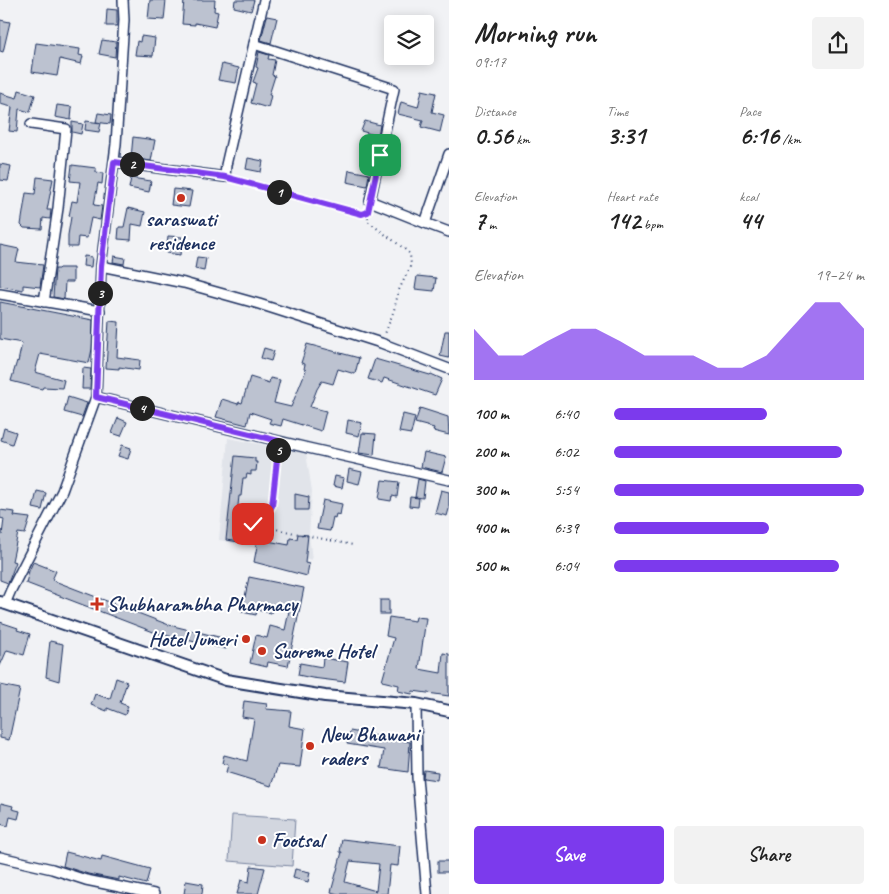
<!DOCTYPE html>
<html lang="en">
<head>
<meta charset="utf-8">
<style>
	body { margin:0; font-family:Caveat,sans-serif; background:#f2f2f2; color:#222; height:100vh; display:flex; flex-direction:column; font-size:19px; white-space:nowrap }
	* { box-sizing:border-box; margin:0 }
	p { font-size:16px; color:#767676 }
	.icon { flex:none; width:28px; height:28px; fill:none; stroke:currentColor; stroke-width:2; stroke-linecap:round; stroke-linejoin:round }
	.map { position:relative; flex:1; overflow:hidden }
	.details { display:flex; flex-direction:column; background:#fff; width:440px }
	.details>* { flex:none }
	.controls { position:absolute; left:384px; top:15px; display:grid; gap:10px }
	.controls a { display:grid; place-items:center; width:50px; height:50px; border-radius:5px; background:#fff; box-shadow:0 2px 12px #0003; font-size:25px }
	.pin { position:absolute; display:grid; place-items:center; width:42px; height:42px; color:#fff; margin:-21px; border-radius:10px; box-shadow:0 2px 8px #0006 }
	.km { position:absolute; width:25px; height:25px; margin:-12px; border-radius:50%; background:#222; color:#fff; font-size:14px; line-height:25px; text-align:center }
	.round { display:grid; place-items:center; flex:none; width:52px; height:52px; border-radius:5px; background:#f2f2f2 }
	.head { display:flex; align-items:center; justify-content:space-between; height:85px; padding:0 25px }
	h1 { font-size:28px; font-weight:800; line-height:38px }
	.figures { display:grid; grid-template-columns:repeat(3,1fr); gap:8px; height:85px; padding:5px 25px }
	.figures div { display:grid; align-content:center }
	.figures b { font-size:25px; font-weight:800 }
	.figures small { font-size:14px; font-weight:400 }
	.figures p { font-size:14px }
	.chart { height:140px; padding:10px 25px }
	.chart p { display:flex; justify-content:space-between }
	.chart svg { width:100%; height:90px; margin-top:5px; fill:#7c3aed; opacity:.7 }
	.action { display:flex; gap:10px; margin-top:auto; padding:10px 25px }
	.action a { flex:1; height:58px; border-radius:5px; background:#7c3aed; color:#fff; font-size:20px; font-weight:800; line-height:58px; text-align:center }
	.action a+a { background:#f2f2f2; color:#222 }
	ul { padding:0 25px; list-style:none; font-size:16px }
	li { display:grid; grid-template-columns:80px 60px 1fr; align-items:center; height:38px }
	li i { height:12px; border-radius:6px; background:#7c3aed }
	main { display:flex; flex:1; min-height:0 }
	.map>svg:first-child { display:block }
</style>
</head>
<body>
<main>
<div class="map">
<svg width="449" height="894" viewBox="0 0 449 894">
	<rect width="100%" height="100%" fill="#f1f2f5"/>
	<filter id="ink" filterUnits="userSpaceOnUse"><feTurbulence type="fractalNoise" baseFrequency=".02" numOctaves="2"/><feDisplacementMap in="SourceGraphic" scale="10" xChannelSelector="R" yChannelSelector="G"/><feConvolveMatrix kernelMatrix="1 2 1 2 8 2 1 2 1" color-interpolation-filters="sRGB"/></filter>
	<g filter="url(#ink)">
		<!-- built -->
		<polygon fill="#e1e4ea" points="228,438 306,453 312,491 309,535 312,560 219,540"/>
		<!-- green -->
		<polygon fill="#d2d6df" stroke="#76829e" points="232,815 295,819 292,866 229,861"/>
		<!-- building -->
		<g fill="#bcc2d0" stroke="#1b2f5e" fill-rule="evenodd">
			<polygon points="150,0 166,0 164,20 148,19"/>
			<polygon points="184,0 215,0 214,11 218,12 215,27 195,23 195,25 182,24"/>
			<polygon points="235,0 254,0 251,11 234,7"/>
			<polygon points="107,9 117,10 117,26 106,26"/>
			<polygon points="267,16 277,18 271,43 261,40"/>
			<polygon points="0,20 10,22 3,52 0,51"/>
			<polygon points="141,36 155,38 153,56 135,55 137,41 140,42"/>
			<polygon points="102,40 116,42 115,57 99,54"/>
			<polygon points="36,43 80,49 79,55 83,56 81,64 60,59 57,76 32,72"/>
			<polygon points="259,52 269,55 268,59 275,60 272,75 275,76 269,95 271,95 268,108 251,103 256,83 253,82 258,68 256,67"/>
			<polygon points="222,64 239,68 236,83 218,80"/>
			<polygon points="19,90 35,95 30,112 19,109 17,132 9,131 12,107 0,104 0,93 17,98"/>
			<polygon points="422,90 436,93 432,112 444,115 440,132 421,127 423,120 398,114 401,102 418,107"/>
			<polygon points="57,105 72,107 71,120 55,117"/>
			<polygon points="98,113 111,115 110,124 96,122"/>
			<polygon points="86,121 101,123 99,132 85,130"/>
			<polygon points="365,121 380,125 378,136 361,131"/>
			<polygon points="72,122 83,124 81,134 72,132"/>
			<polygon points="133,137 155,140 151,161 131,158"/>
			<polygon points="248,158 263,161 261,172 246,169"/>
			<polygon points="0,164 11,166 8,181 0,180"/>
			<polygon points="72,165 96,168 96,172 103,173 102,184 98,183 94,205 102,206 100,220 91,218 87,238 78,237 77,247 68,247 68,235 71,217 69,216 72,201 77,202 80,182 70,181"/>
			<polygon points="349,170 369,174 367,186 347,182"/>
			<polygon points="37,177 53,179 47,210 51,210 50,219 43,218 42,229 24,228 21,225 26,193 35,194"/>
			<polygon points="131,178 151,181 149,192 129,188"/>
			<polygon points="173,189 192,191 189,207 171,205"/>
			<polygon points="128,208 145,212 142,226 132,224 131,240 118,239 119,227 124,227"/>
			<polygon points="168,236 182,237 180,255 166,253"/>
			<polygon points="0,245 19,249 16,262 43,265 40,287 23,285 23,290 0,286"/>
			<polygon points="84,256 92,257 91,267 83,266"/>
			<polygon points="114,256 125,258 124,264 113,262"/>
			<polygon points="197,257 206,258 204,271 195,269"/>
			<polygon points="59,268 73,268 73,282 65,282 64,299 53,297 55,269 58,269"/>
			<polygon points="417,276 436,278 434,291 415,289"/>
			<polygon points="0,302 93,320 92,349 89,363 40,354 35,372 64,380 62,388 43,387 42,389 11,381 17,361 18,362 22,343 0,339"/>
			<polygon points="109,321 119,322 117,357 140,360 139,370 119,367 119,369 106,368"/>
			<polygon points="445,331 449,331 449,358 440,356"/>
			<polygon points="307,344 359,358 355,374 338,369 333,384 322,381 317,389 310,407 326,411 321,431 283,419 281,426 269,423 271,419 250,412 247,425 216,417 222,399 238,404 239,402 242,403 250,377 269,383 270,378 280,380 274,403 291,407 306,370 304,369 305,364 301,363"/>
			<polygon points="264,348 274,351 271,361 261,358"/>
			<polygon points="375,359 430,375 431,374 442,379 435,395 384,378 382,383 368,379"/>
			<polygon points="83,368 91,369 90,389 82,389"/>
			<polygon points="68,397 87,403 82,417 64,412"/>
			<polygon points="420,408 448,417 449,435 433,431 434,428 415,423"/>
			<polygon points="403,414 415,417 411,434 399,432"/>
			<polygon points="118,418 127,422 121,436 112,433"/>
			<polygon points="348,420 362,423 359,436 346,433"/>
			<polygon points="4,428 16,432 12,444 1,440"/>
			<polygon points="362,433 376,434 374,455 359,453"/>
			<polygon points="122,445 131,448 128,459 118,456"/>
			<polygon points="424,452 446,457 442,472 421,467"/>
			<polygon points="235,456 255,458 255,462 257,462 256,471 251,471 251,475 247,474 246,478 243,478 241,496 239,496 236,524 241,524 239,542 226,540"/>
			<polygon points="349,469 362,472 359,484 347,481"/>
			<polygon points="335,476 344,478 342,488 333,486"/>
			<polygon points="418,479 425,481 423,498 415,497"/>
			<polygon points="382,480 399,482 397,497 392,496 391,501 379,499"/>
			<polygon points="441,490 449,492 449,509 447,516 435,513"/>
			<polygon points="37,491 46,493 42,510 33,508"/>
			<polygon points="295,494 309,497 308,510 295,510"/>
			<polygon points="410,497 419,498 418,507 409,506"/>
			<polygon points="323,500 342,504 340,515 336,514 335,518 333,517 330,531 317,529"/>
			<polygon points="0,510 15,512 14,516 30,518 25,534 18,533 12,561 16,562 8,583 0,580 0,534 2,535 4,519 0,518"/>
			<polygon points="298,534 308,535 305,563 309,564 307,576 254,562 257,546 256,546 257,539 289,545 290,538 297,539"/>
			<polygon points="33,562 56,571 52,580 169,625 227,639 226,649 156,633 26,583 29,571"/>
			<polygon points="249,577 304,588 288,666 268,662 267,667 250,663 256,635 267,638 270,626 285,630 289,611 272,608 271,613 257,610 256,615 242,612"/>
			<rect x="380" y="600" width="9" height="14"/>
			<polygon points="389,617 415,621 416,617 426,618 419,669 441,673 443,653 449,654 449,696 413,691 412,694 398,691 399,685 382,681 394,638 386,636"/>
			<polygon points="0,622 18,628 17,630 30,634 24,655 7,650 0,666"/>
			<polygon points="50,641 63,644 59,681 46,677"/>
			<polygon points="323,658 348,662 345,682 312,678 298,675 300,663 322,667"/>
			<polygon points="116,678 127,682 120,703 128,706 125,715 107,708 107,711 91,705 95,694 110,699"/>
			<polygon points="0,685 20,689 9,740 0,738"/>
			<polygon points="244,701 267,704 266,709 291,711 289,726 305,729 300,767 278,765 271,786 226,772 228,765 222,763 224,755 247,761 254,719 242,717"/>
			<polygon points="350,731 410,742 408,772 381,768 384,750 347,744"/>
			<polygon points="424,770 438,772 437,780 423,778"/>
			<polygon points="1,803 13,806 12,809 20,811 18,819 10,817 8,826 0,824"/>
			<path d="M 342,839 L 400,846 L 398,866 L 390,865 L 387,894 L 338,894 L 331,892 L 342,852 L 340,852 ZM 350,861 L 379,864 L 376,891 L 345,882 Z"/>
			<polygon points="66,852 101,861 102,856 150,869 146,884 119,877 119,880 88,874 63,866"/>
			<rect x="438" y="861" width="11" height="11"/>
			<polygon points="251,866 265,868 258,894 237,894 241,880 249,882"/>
			<polygon points="295,869 310,872 308,882 293,878"/>
			<polygon points="186,881 203,884 202,894 184,894"/>
		</g>
		<g fill="none" stroke-linecap="round" stroke-linejoin="round">
			<defs>
				<g id="minor">
					<polyline points="254,44 394,89 370,201 425,223"/>
					<polyline points="31,124 66,129 58,208 44,302"/>
					<polyline points="449,154 425,223 449,232"/>
					<polyline points="114,162 225,177 226,165 264,0"/>
					<polyline points="101,266 184,283 259,304 381,343 449,369"/>
					<polyline points="0,294 100,311"/>
					<polyline points="96,397 308,448 449,480"/>
					<polyline points="5,604 11,590 62,491 96,397 101,266 116,144 124,20 123,0"/>
					<polyline points="416,704 417,777 427,894"/>
					<polyline points="0,857 52,869 86,880 154,894"/>
				</g>
				<polyline id="tertiary" points="0,602 226,680 325,696 416,704 449,711"/>
			</defs>
			<!-- minor casing -->
			<use href="#minor" stroke="#1b2f5e" stroke-width="12"/>
			<!-- tertiary casing -->
			<use href="#tertiary" stroke="#1b2f5e" stroke-width="14"/>
			<!-- path -->
			<g stroke="#1b2f5e" stroke-width="2" stroke-dasharray="1 4" stroke-linecap="butt">
				<polyline points="235,179 362,214 368,212 368,210"/>
				<path d="M 368,212 L 368,221 C 382,233 397,242 410,254 L 411,265 L 399,290 L 394,310 L 385,334"/>
				<polyline points="236,523 246,525 253,524 267,514 272,506 278,451"/>
				<polyline points="254,537 251,524 353,545"/>
				<polyline points="266,539 267,514"/>
			</g>
			<!-- minor -->
			<use href="#minor" stroke="#fff" stroke-width="9"/>
			<!-- tertiary -->
			<use href="#tertiary" stroke="#fff" stroke-width="10"/>
		</g>
	</g>
	<g fill="none" stroke-linecap="round" stroke-linejoin="round" filter="url(#ink)">
		<defs>
			<polyline id="route" points="253,524 267,514 272,506 279,441 96,397 101,266 114,162 225,177 362,214 368,212 380,155"/>
		</defs>
		<!-- route casing -->
		<use href="#route" stroke="#fff" stroke-width="10"/>
		<!-- route -->
		<use href="#route" stroke="#7c3aed" stroke-width="6"/>
	</g>
	<!-- markers -->
	<g fill="#c8321e" stroke="#fff" stroke-width="2">
		<circle cx="181" cy="198" r="5"/>
		<path d="M94.5 596.5h5v5h5v5h-5v5h-5v-5h-5v-5h5z"/>
		<circle cx="246" cy="639" r="5"/>
		<circle cx="262" cy="651" r="5"/>
		<circle cx="310" cy="746" r="5"/>
		<circle cx="262" cy="840" r="5"/>
	</g>
	<g text-anchor="middle" dominant-baseline="central" stroke-width="4" stroke-linejoin="round" paint-order="stroke">
		<!-- poi labels -->
		<g font-size="21" font-weight="bold" fill="#1b2f5e" stroke="#fff" text-anchor="start">
			<text x="181" y="219" text-anchor="middle">saraswati<tspan x="181" dy="24">residence</tspan></text>
			<text x="107" y="604">Shubharambha Pharmacy</text>
			<text x="236" y="639" text-anchor="end">Hotel Jumeri</text>
			<text x="272" y="651">Suoreme Hotel</text>
			<text x="320" y="734">New Bhawani<tspan x="320" dy="24">raders</tspan></text>
			<text x="272" y="840">Footsal</text>
		</g>
	</g>
</svg>
<div class="controls">
<a><svg class="icon" aria-label="layers" viewBox="0 0 24 24"><path d="M12 4l9 5-9 5-9-5zM3 14l9 5 9-5"/></svg></a>
</div>
<div class="pin" style="left:380px;top:155px;background:#1e9e55"><svg class="icon" aria-label="arrive" viewBox="0 0 24 24"><path d="M6 21V4h12l-3 4 3 4H6"/></svg></div>
<div class="pin" style="left:253px;top:524px;background:#d93025"><svg class="icon" aria-label="check" viewBox="0 0 24 24"><path d="M5 12l5 5 9-10"/></svg></div>
<b class="km" style="left:279px;top:192px">1</b>
<b class="km" style="left:132px;top:164px">2</b>
<b class="km" style="left:100px;top:293px">3</b>
<b class="km" style="left:142px;top:408px">4</b>
<b class="km" style="left:278px;top:450px">5</b>
</div>
<section class="details">
<div class="head"><div><h1>Morning run</h1><p>09:17</p></div><a class="round"><svg class="icon" aria-label="share" viewBox="0 0 24 24"><path d="M12 15V3M7 8l5-5 5 5M5 13v7h14v-7"/></svg></a></div>
<div class="figures">
<div><p>Distance</p><b>0.56<small> km</small></b></div>
<div><p>Time</p><b>3:31</b></div>
<div><p>Pace</p><b>6:16<small> /km</small></b></div>
</div>
<div class="figures">
<div><p>Elevation</p><b>7<small> m</small></b></div>
<div><p>Heart rate</p><b>142<small> bpm</small></b></div>
<div><p>kcal</p><b>44</b></div>
</div>
<div class="chart"><p><span>Elevation</span>19–24 m</p>
<svg viewBox="0 0 160 44" preserveAspectRatio="none"><path d="M0 44V19L10 32L20 32L30 25L40 19L50 19L60 25L70 32L80 32L90 32L100 38L110 38L120 32L130 19L140 6L150 6L160 19V44z"/></svg>
</div>
<ul>
<li><b>100 m</b>6:40<i style="width:61%"></i></li>
<li><b>200 m</b>6:02<i style="width:91%"></i></li>
<li><b>300 m</b>5:54<i style="width:100%"></i></li>
<li><b>400 m</b>6:39<i style="width:62%"></i></li>
<li><b>500 m</b>6:04<i style="width:90%"></i></li>
</ul>
<div class="action"><a>Save</a><a>Share</a></div>
</section>
</main>
</body>
</html>
